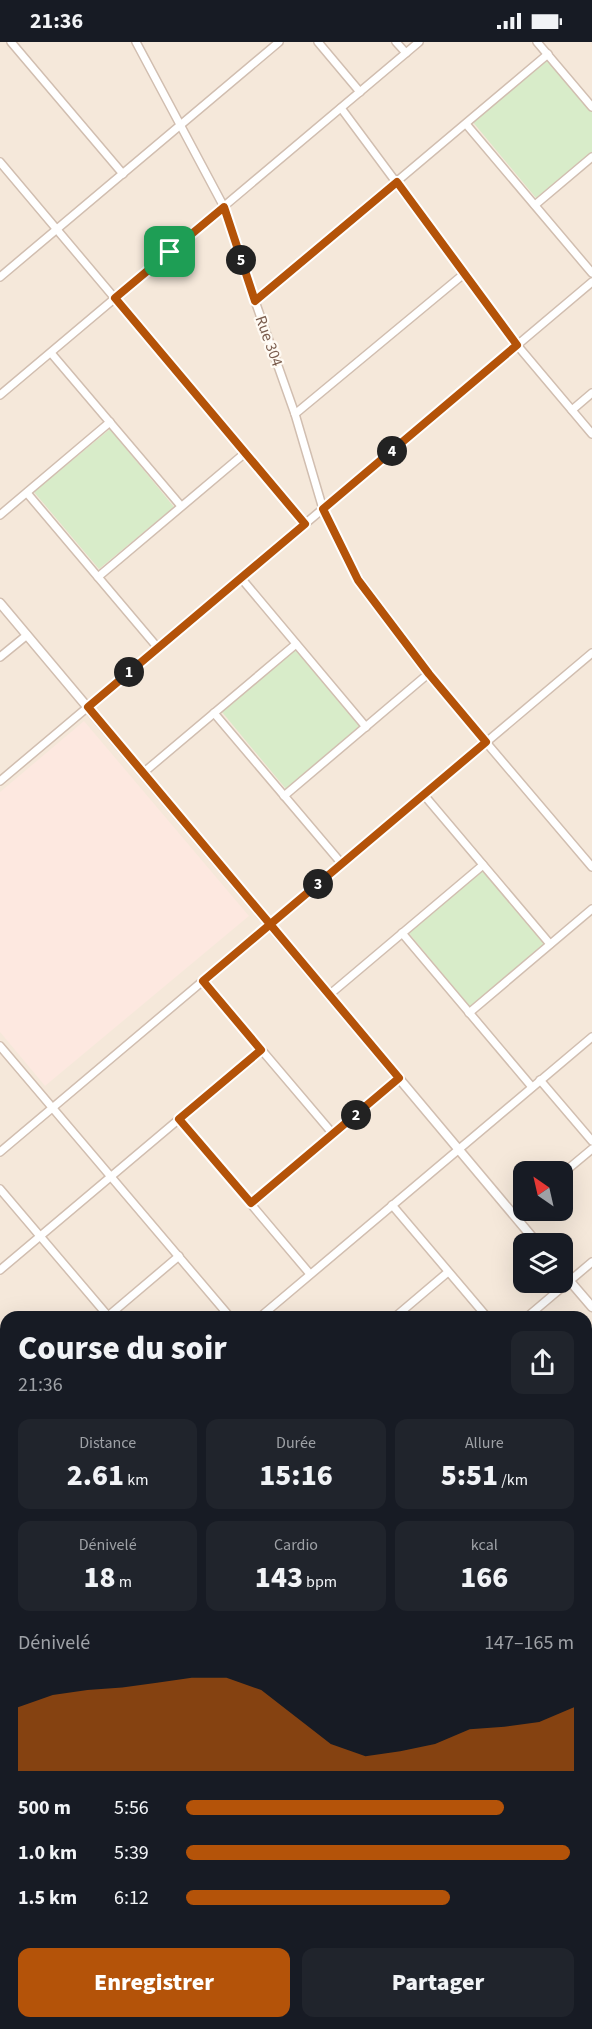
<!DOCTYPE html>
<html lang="fr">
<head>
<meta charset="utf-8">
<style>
	body { margin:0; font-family:"Source Sans 3",sans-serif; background:#20242c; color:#f1f3f6; height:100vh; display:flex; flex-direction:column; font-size:22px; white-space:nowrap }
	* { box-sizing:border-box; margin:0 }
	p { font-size:20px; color:#9ea1a6 }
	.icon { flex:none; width:33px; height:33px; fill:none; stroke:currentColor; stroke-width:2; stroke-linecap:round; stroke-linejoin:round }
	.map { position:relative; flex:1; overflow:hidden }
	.sheet { position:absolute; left:0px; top:1269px; width:592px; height:718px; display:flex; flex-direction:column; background:#171b24; border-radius:18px 18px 0 0; box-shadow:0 6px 24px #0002 }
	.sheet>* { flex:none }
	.needle { width:39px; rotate:326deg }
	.controls { position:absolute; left:513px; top:1119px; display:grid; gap:12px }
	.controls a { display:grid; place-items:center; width:60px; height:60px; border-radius:12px; background:#171b24; box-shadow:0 6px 24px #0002; font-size:30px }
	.pin { position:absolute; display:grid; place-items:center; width:51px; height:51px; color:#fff; margin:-26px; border-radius:12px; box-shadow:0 3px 9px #0006 }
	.km { position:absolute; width:30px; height:30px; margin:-15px; border-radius:50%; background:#222; color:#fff; font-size:16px; line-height:30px; text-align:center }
	.round { display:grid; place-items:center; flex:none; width:63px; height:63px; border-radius:12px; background:#20242c }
	.head { display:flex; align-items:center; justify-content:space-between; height:102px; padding:0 18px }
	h1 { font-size:33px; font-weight:800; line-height:45px }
	.metrics { display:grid; grid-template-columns:repeat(3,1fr); gap:9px; height:102px; padding:6px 18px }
	.metrics div { display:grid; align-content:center; border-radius:12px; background:#20242c; text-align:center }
	.metrics b { font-size:30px; font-weight:800 }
	.metrics small { font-size:16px; font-weight:400 }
	.metrics p { font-size:16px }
	.chart { height:168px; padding:12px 18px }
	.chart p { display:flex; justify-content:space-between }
	.chart svg { width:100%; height:108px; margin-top:6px; fill:#b45309; opacity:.7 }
	.button { display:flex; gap:12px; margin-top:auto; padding:12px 18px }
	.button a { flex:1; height:69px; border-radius:12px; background:#b45309; color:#fff; font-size:24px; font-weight:800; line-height:69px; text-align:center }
	.button a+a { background:#20242c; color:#f1f3f6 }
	ul { padding:0 18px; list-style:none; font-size:20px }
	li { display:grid; grid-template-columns:96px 72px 1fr; align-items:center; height:45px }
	li i { height:15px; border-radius:8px; background:#b45309 }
	.status { display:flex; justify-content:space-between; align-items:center; height:42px; padding:0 30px; background:#171b24; direction:ltr }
	.status svg { height:16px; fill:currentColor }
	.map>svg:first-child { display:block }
</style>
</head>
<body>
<div class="status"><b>21:36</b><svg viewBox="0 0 49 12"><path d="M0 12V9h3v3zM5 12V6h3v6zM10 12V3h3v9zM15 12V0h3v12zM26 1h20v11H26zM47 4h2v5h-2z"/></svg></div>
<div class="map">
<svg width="592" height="1987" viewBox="0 0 592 1987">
	<rect width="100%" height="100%" fill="#fdf6ec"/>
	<!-- residential -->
	<path fill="#f5e8da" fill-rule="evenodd" d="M 0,0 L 592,0 L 592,1367 L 587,1376 L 586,1275 L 6,1275 L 6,1982 L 294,1982 L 297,1987 L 0,1987 ZM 524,1130 L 562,1130 L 562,1168 L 524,1168 ZM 524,1202 L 562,1202 L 562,1240 L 524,1240 Z"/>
	<!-- commercial -->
	<polygon fill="#fde8e0" points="84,679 249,874 45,1044 0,990 0,750"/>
	<!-- pitch -->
	<g fill="#d8ecc9">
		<polygon points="547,17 592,70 592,110 536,156 472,79"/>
		<polygon points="110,387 174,465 99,527 34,450"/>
		<polygon points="297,607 361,685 286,747 222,670"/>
		<polygon points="483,827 547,904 472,967 407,889"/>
	</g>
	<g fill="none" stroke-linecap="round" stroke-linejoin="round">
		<!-- river -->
		<polyline stroke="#bfe3e8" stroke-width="15" points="588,1987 592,1976"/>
		<defs>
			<g id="minor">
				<polyline points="11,0 123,132"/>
				<polyline points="136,0 224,165 255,259 295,372 323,467 359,538 428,632 592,825"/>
				<polyline points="318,0 360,50"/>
				<polyline points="396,0 406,11"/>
				<polyline points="537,0 592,65"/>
				<polyline points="341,66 517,303 592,392"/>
				<polyline points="466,82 592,231"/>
				<polyline points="0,120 305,482"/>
				<polyline points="535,163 592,115"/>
				<polyline points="0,235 279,0"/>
				<polyline points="255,259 548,12"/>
				<polyline points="51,311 181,464"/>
				<polyline points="0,353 419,0"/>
				<polyline points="572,368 592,351"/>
				<polyline points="295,372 465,231"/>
				<polyline points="27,451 158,606"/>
				<polyline points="0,473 110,380"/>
				<polyline points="98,535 245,411"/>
				<polyline points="241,536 366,685"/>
				<polyline points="0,615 27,593"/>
				<polyline points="214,671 342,822"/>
				<polyline points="143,731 296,602"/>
				<polyline points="0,739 592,240"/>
				<polyline points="424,753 550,902"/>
				<polyline points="284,754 428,632"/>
				<polyline points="402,891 532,1045"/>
				<polyline points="203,939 333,1092"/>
				<polyline points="329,953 483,823"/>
				<polyline points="469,971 592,867"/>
				<polyline points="0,1004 230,1275"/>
				<polyline points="540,1038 592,1099"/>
				<polyline points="179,1077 310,1232"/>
				<polyline points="0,1110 592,611"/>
				<polyline points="562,1132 592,1107"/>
				<polyline points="0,1147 108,1274"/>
				<polyline points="251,1161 399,1036"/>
				<polyline points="392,1163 487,1275"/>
				<polyline points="514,1173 524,1165"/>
				<polyline points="0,1228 261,1008"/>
				<polyline points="107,1275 179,1214"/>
				<polyline points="260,1275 592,995"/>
				<polyline points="395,1275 448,1230"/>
				<polyline points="527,1275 592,1220"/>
				<polyline points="0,1314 6,1321"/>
				<polyline points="586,1337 592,1332"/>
				<polyline points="586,1397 592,1391"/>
				<polyline points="0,1451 6,1458"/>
				<polyline points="0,1494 6,1489"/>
				<polyline points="586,1551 592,1545"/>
				<polyline points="0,1565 6,1572"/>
				<polyline points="0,1608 6,1603"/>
				<polyline points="0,1718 6,1713"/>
				<polyline points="0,1831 6,1826"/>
				<polyline points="0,1906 6,1913"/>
				<polyline points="64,1982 68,1987"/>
				<polyline points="271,1982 272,1987"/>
				<polyline points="81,1987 87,1982"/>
			</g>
			<g id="tertiary">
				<polyline points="0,561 538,1202"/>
				<polyline points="562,1230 592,1265"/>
			</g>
		</defs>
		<!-- minor casing -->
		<use href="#minor" stroke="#d1beb0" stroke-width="10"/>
		<!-- tertiary casing -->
		<use href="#tertiary" stroke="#d1beb0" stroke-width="11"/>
		<!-- minor -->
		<use href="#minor" stroke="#fff" stroke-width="7"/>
		<!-- tertiary -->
		<use href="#tertiary" stroke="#fff" stroke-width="8"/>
	</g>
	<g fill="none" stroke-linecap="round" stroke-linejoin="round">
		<defs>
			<path id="route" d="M 170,210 L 115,256 L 305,482 L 88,665 C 191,789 296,912 399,1036 L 251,1161 L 179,1077 L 261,1008 L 203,939 C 297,859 392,780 486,700 L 429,632 L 358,538 L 323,467 L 517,303 L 397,140 L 255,259 L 224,165 L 170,210"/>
		</defs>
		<!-- route casing -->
		<use href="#route" stroke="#fff" stroke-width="12"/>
		<!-- route -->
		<use href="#route" stroke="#b45309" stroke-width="8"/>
	</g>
	<g text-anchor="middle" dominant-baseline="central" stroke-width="4.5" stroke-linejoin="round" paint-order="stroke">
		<!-- street labels -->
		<g font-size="16" fill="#7a5c4d" stroke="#fffaf3">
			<text transform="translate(269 299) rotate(70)">Rue 304</text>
		</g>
	</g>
</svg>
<div class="controls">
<a><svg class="needle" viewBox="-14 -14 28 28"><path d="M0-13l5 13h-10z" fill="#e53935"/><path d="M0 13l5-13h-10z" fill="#9ea1a6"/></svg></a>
<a><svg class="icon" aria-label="layers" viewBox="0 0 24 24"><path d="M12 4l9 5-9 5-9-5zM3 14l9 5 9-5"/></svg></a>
</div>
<div class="pin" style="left:170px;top:210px;background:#1e9e55"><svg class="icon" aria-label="arrive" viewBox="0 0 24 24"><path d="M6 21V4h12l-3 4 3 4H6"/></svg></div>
<b class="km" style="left:129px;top:630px">1</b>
<b class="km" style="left:356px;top:1073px">2</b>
<b class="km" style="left:318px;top:842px">3</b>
<b class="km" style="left:392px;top:409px">4</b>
<b class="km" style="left:241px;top:218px">5</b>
<section class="sheet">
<div class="head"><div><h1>Course du soir</h1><p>21:36</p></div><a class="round"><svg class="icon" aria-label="share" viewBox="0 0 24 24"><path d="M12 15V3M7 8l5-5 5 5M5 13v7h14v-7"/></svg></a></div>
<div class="metrics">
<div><p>Distance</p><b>2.61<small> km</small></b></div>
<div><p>Durée</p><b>15:16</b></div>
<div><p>Allure</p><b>5:51<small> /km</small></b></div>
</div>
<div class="metrics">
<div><p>Dénivelé</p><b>18<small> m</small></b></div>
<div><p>Cardio</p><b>143<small> bpm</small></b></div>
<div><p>kcal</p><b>166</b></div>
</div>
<div class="chart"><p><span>Dénivelé</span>147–165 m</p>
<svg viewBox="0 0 160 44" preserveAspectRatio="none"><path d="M0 44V18L10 13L20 11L30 10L40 8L50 6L60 6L70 11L80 22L90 33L100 38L110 36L120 33L130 27L140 26L150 24L160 18V44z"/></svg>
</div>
<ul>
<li><b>500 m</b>5:56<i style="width:82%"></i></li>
<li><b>1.0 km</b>5:39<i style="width:99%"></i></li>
<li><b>1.5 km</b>6:12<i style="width:68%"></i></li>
</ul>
<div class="button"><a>Enregistrer</a><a>Partager</a></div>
</section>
</div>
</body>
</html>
